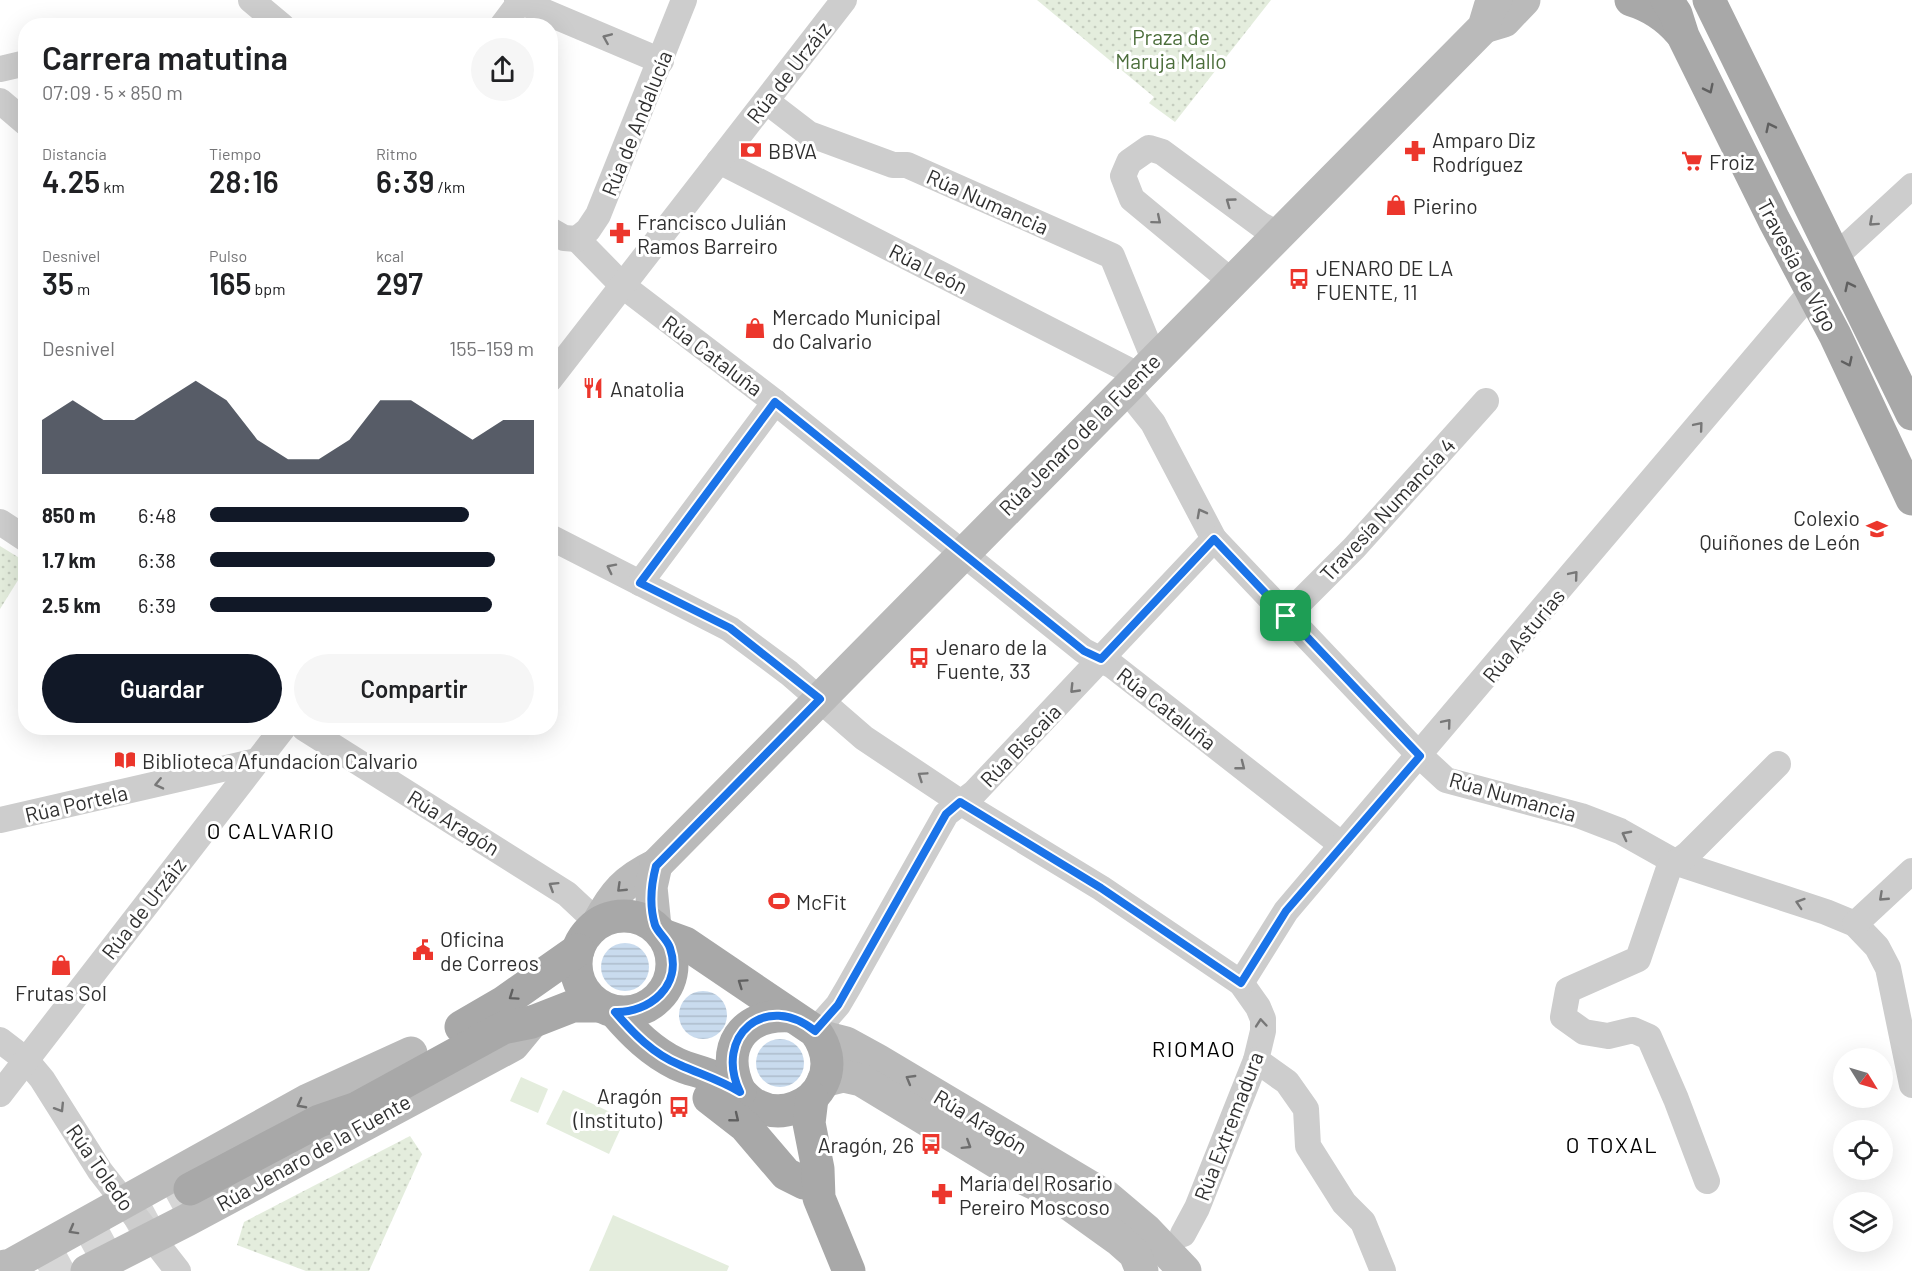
<!DOCTYPE html>
<html lang="es">
<head>
<meta charset="utf-8">
<style>
	body { margin:0; font-family:Barlow,sans-serif; background:#f6f6f6; color:#202124; height:100vh; display:flex; flex-direction:column; font-size:22px; white-space:nowrap }
	* { box-sizing:border-box; margin:0 }
	p { font-size:20px; color:#757577 }
	.icon { flex:none; width:33px; height:33px; fill:none; stroke:currentColor; stroke-width:2; stroke-linecap:round; stroke-linejoin:round }
	.map { position:relative; flex:1; overflow:hidden }
	.sheet { position:absolute; left:18px; top:18px; width:540px; height:717px; display:flex; flex-direction:column; background:#fff; border-radius:24px; box-shadow:0 6px 24px #0002 }
	.sheet>* { flex:none }
	.needle { width:39px; rotate:127deg }
	.tools { position:absolute; left:1833px; top:1048px; display:grid; gap:12px }
	.tools a { display:grid; place-items:center; width:60px; height:60px; border-radius:50%; background:#fff; box-shadow:0 6px 24px #0002; font-size:30px }
	.pin { position:absolute; display:grid; place-items:center; width:51px; height:51px; color:#fff; margin:-26px; border-radius:12px; box-shadow:0 3px 9px #0006 }
	.round { display:grid; place-items:center; flex:none; width:63px; height:63px; border-radius:32px; background:#f6f6f6 }
	.head { display:flex; align-items:center; justify-content:space-between; height:102px; padding:0 24px }
	h1 { font-size:33px; font-weight:600; line-height:45px }
	.figures { display:grid; grid-template-columns:repeat(3,1fr); gap:9px; height:102px; padding:6px 24px }
	.figures div { display:grid; align-content:center }
	.figures b { font-size:30px; font-weight:600 }
	.figures small { font-size:16px; font-weight:400 }
	.figures p { font-size:16px }
	.chart { height:168px; padding:12px 24px }
	.chart p { display:flex; justify-content:space-between }
	.chart svg { width:100%; height:108px; margin-top:6px; fill:#111827; opacity:.7 }
	.primary-button { display:flex; gap:12px; margin-top:auto; padding:12px 24px }
	.primary-button a { flex:1; height:69px; border-radius:36px; background:#111827; color:#fff; font-size:24px; font-weight:600; line-height:69px; text-align:center }
	.primary-button a+a { background:#f6f6f6; color:#202124 }
	ul { padding:0 24px; list-style:none; font-size:20px }
	li { display:grid; grid-template-columns:96px 72px 1fr; align-items:center; height:45px }
	li i { height:15px; border-radius:8px; background:#111827 }
	.map>svg:first-child { display:block }
</style>
</head>
<body>
<div class="map">
<svg width="1912" height="1271" viewBox="0 0 1912 1271">
	<defs>
		<pattern id="green-dots" width="8" height="8" patternUnits="userSpaceOnUse" patternTransform="scale(1.5)"><rect width="8" height="8" fill="#e4eddd"/><path d="M2 2h.1M6 6h.1" fill="none" stroke="#c4ccbe" stroke-width="1.8" stroke-linecap="round"/></pattern>
		<pattern id="water-rules" width="6" height="5" patternUnits="userSpaceOnUse" patternTransform="scale(1.5)"><rect width="6" height="5" fill="#c9dbee"/><path d="M0 2.5h6" fill="none" stroke="#adbccc"/></pattern>
	</defs>
	<rect width="100%" height="100%" fill="#fff"/>
	<!-- green -->
	<g fill="url(#green-dots)">
		<polygon points="1037,0 1271,0 1175,122 1149,103 1154,97"/>
		<polygon points="0,546 26,562 25,569 0,609"/>
		<polygon points="410,1136 422,1154 369,1271 306,1271 237,1245 244,1222"/>
	</g>
	<!-- pitch -->
	<g fill="#e4eddd">
		<polygon points="521,1077 548,1089 538,1113 510,1101"/>
		<polygon points="563,1090 625,1119 609,1154 546,1124"/>
		<polygon points="613,1215 729,1266 727,1271 589,1271"/>
	</g>
	<!-- water -->
	<g fill="url(#water-rules)">
		<circle cx="625" cy="967" r="24"/>
		<circle cx="703" cy="1015" r="24"/>
		<circle cx="780" cy="1063" r="24"/>
	</g>
	<g fill="none" stroke-linecap="round" stroke-linejoin="round">
		<!-- primary-tunnel -->
		<polyline stroke="#d6d6d6" stroke-width="33" stroke-dasharray="33 16" stroke-linecap="butt" points="39,1271 190,1189"/>
		<!-- street -->
		<g stroke="#cdcdcd" stroke-width="26">
			<polyline points="251,0 282,26"/>
			<polyline points="517,0 661,61"/>
			<polyline points="502,26 520,2"/>
			<polyline points="0,69 26,63"/>
			<polyline points="0,101 26,123"/>
			<polyline points="766,101 809,134 893,165 907,165 1112,256 1154,359"/>
			<polyline points="719,161 1138,375"/>
			<polyline points="550,230 564,238 577,239"/>
			<polyline points="577,239 623,286 775,402 1084,651 1113,666 1342,845"/>
			<polyline points="577,239 588,230 598,215 684,0"/>
			<polyline points="1835,257 1912,186"/>
			<polyline points="1231,281 1132,199 1123,176 1129,162 1149,148 1162,152 1261,225 1278,234"/>
			<polyline points="550,379 844,0"/>
			<polyline points="1125,388 1153,423 1214,539 1420,756 1446,780 1581,816 1620,831 1677,863 1826,912 1855,924 1877,947 1888,968 1912,1085"/>
			<polyline points="0,522 26,539"/>
			<polyline points="550,537 730,629 789,673 864,738 960,802 1101,888 1241,983 1258,1007 1263,1019 1263,1031 1256,1060 1197,1208 1183,1234"/>
			<polyline points="640,583 775,402"/>
			<polyline points="1286,616 1354,548 1486,401"/>
			<polyline points="304,728 567,894 598,923"/>
			<polyline points="0,820 257,761"/>
			<polyline points="1855,924 1912,871"/>
			<polyline points="1241,983 1286,911 1812,291"/>
			<polyline points="815,1031 838,1005 848,988 946,814 975,792 1214,539"/>
			<polyline points="0,1040 26,1060 42,1079 100,1171 178,1271"/>
			<polyline points="1256,1060 1287,1082 1306,1109 1308,1146 1344,1203 1363,1222 1383,1271"/>
			<polyline points="0,1094 283,728"/>
			<polyline points="1707,1181 1676,1099 1649,1037 1633,1030 1608,1036 1584,1032 1563,1017 1568,990 1638,959 1669,868 1688,854 1778,764"/>
		</g>
		<!-- secondary -->
		<g stroke="#bababa" stroke-width="33">
			<polyline points="1484,27 1504,21 1524,0"/>
			<path d="M 598,923 C 614,893 625,880 656,865 L 1484,27 L 1490,7 L 1496,0"/>
			<polyline points="655,927 651,887 656,865"/>
			<polyline points="819,1036 846,1043 877,1060 1107,1197 1146,1230 1185,1271"/>
			<polyline points="823,1081 843,1076 861,1080 1021,1177 1054,1193 1118,1239 1135,1254 1142,1271"/>
			<polyline points="0,1267 11,1265 308,1100 411,1053"/>
			<polyline points="87,1271 187,1220 513,1045 532,1022"/>
		</g>
		<!-- primary -->
		<g stroke="#a8a8a8" stroke-width="33">
			<path d="M 1631,0 C 1651,6 1667,17 1680,32"/>
			<polyline points="1667,0 1676,14 1683,36 1774,220 1835,335 1912,499"/>
			<polyline points="1709,0 1912,414"/>
			<circle cx="624" cy="964" r="48"/>
			<path d="M 615,1012 C 633,1033 652,1052 677,1064 C 690,1070 704,1072 716,1078 C 724,1082 733,1087 740,1092 C 746,1097 750,1103 758,1106 C 782,1118 812,1106 823,1082 C 831,1064 826,1046 815,1031 L 685,943 L 663,935"/>
			<polyline points="461,1027 504,1002 578,950"/>
			<path d="M 740,1092 C 719,1048 742,1013 791,1016"/>
			<polyline points="709,1098 745,1126 786,1174 804,1183"/>
			<polyline points="812,1098 809,1123 818,1169 819,1198 849,1271"/>
			<polyline points="190,1189 319,1121 357,1108 503,1028 532,1022 573,1006 598,1006"/>
		</g>
	</g>
	<!-- one-way arrows -->
	<defs><path id="oneway-chevron" d="M-2-3.5L2.5 0L-2 3.5" fill="none" stroke-width="1.6" stroke-linecap="round" stroke-linejoin="round" transform="scale(1.5)"/></defs>
	<g stroke="#777">
		<use href="#oneway-chevron" transform="translate(607 38) rotate(-157)"/>
		<use href="#oneway-chevron" transform="translate(1230 202) rotate(-144)"/>
		<use href="#oneway-chevron" transform="translate(1157 220) rotate(40)"/>
		<use href="#oneway-chevron" transform="translate(1873 222) rotate(138)"/>
		<use href="#oneway-chevron" transform="translate(1699 426) rotate(-50)"/>
		<use href="#oneway-chevron" transform="translate(1201 513) rotate(-118)"/>
		<use href="#oneway-chevron" transform="translate(611 568) rotate(-153)"/>
		<use href="#oneway-chevron" transform="translate(1574 575) rotate(-50)"/>
		<use href="#oneway-chevron" transform="translate(1074 689) rotate(134)"/>
		<use href="#oneway-chevron" transform="translate(1447 723) rotate(-50)"/>
		<use href="#oneway-chevron" transform="translate(1241 766) rotate(38)"/>
		<use href="#oneway-chevron" transform="translate(922 776) rotate(-146)"/>
		<use href="#oneway-chevron" transform="translate(159 784) rotate(167)"/>
		<use href="#oneway-chevron" transform="translate(1626 835) rotate(-152)"/>
		<use href="#oneway-chevron" transform="translate(553 886) rotate(-148)"/>
		<use href="#oneway-chevron" transform="translate(1883 897) rotate(137)"/>
		<use href="#oneway-chevron" transform="translate(1800 903) rotate(-162)"/>
		<use href="#oneway-chevron" transform="translate(1261 1023) rotate(-95)"/>
		<use href="#oneway-chevron" transform="translate(60 1108) rotate(58)"/>
	</g>
	<g stroke="#606060">
		<use href="#oneway-chevron" transform="translate(1709 89) rotate(64)"/>
		<use href="#oneway-chevron" transform="translate(1770 127) rotate(-116)"/>
		<use href="#oneway-chevron" transform="translate(1849 286) rotate(-116)"/>
		<use href="#oneway-chevron" transform="translate(1848 362) rotate(65)"/>
		<use href="#oneway-chevron" transform="translate(742 983) rotate(-145)"/>
		<use href="#oneway-chevron" transform="translate(513 996) rotate(145)"/>
		<use href="#oneway-chevron" transform="translate(735 1118) rotate(39)"/>
	</g>
	<g stroke="#6e6e6e">
		<use href="#oneway-chevron" transform="translate(621 888) rotate(136)"/>
		<use href="#oneway-chevron" transform="translate(910 1079) rotate(-150)"/>
		<use href="#oneway-chevron" transform="translate(301 1104) rotate(152)"/>
		<use href="#oneway-chevron" transform="translate(967 1145) rotate(32)"/>
		<use href="#oneway-chevron" transform="translate(73 1230) rotate(151)"/>
	</g>
	<g fill="none" stroke-linecap="round" stroke-linejoin="round">
		<defs>
			<path id="route" d="M 775,402 L 1084,651 L 1101,659 L 1214,539 L 1420,756 L 1286,911 L 1241,983 L 1101,888 L 960,802 L 946,814 L 838,1005 L 815,1031 C 766,991 713,1036 740,1092 C 720,1080 700,1074 680,1065 C 653,1054 633,1033 615,1012 C 649,1013 683,986 670,948 C 667,939 658,933 655,925 C 649,905 651,885 656,866 L 820,699 L 730,628 L 640,583 Z"/>
		</defs>
		<!-- route casing -->
		<use href="#route" stroke="#fff" stroke-width="12"/>
		<!-- route -->
		<use href="#route" stroke="#1a73e8" stroke-width="8"/>
	</g>
	<!-- icons -->
	<defs>
		<symbol id="bank-bare" viewBox="-9 -9 18 18"><path d="M-6-4H6V4H-6ZM0-2.3a2.3 2.3 0 1 0 0 4.6a2.3 2.3 0 1 0 0-4.6Z" fill="#ec362c" stroke="#fff" stroke-width="2.5" paint-order="stroke"/></symbol>
		<symbol id="pharmacy-bare" viewBox="-9 -9 18 18"><path d="M-2-6h4v4h4v4h-4v4h-4v-4h-4v-4h4Z" fill="#ec362c" stroke="#fff" stroke-width="2.5" paint-order="stroke"/></symbol>
		<symbol id="supermarket-bare" viewBox="-9 -9 18 18"><path d="M-6-5.5h2.5l.6 2H6L4.5 2H-2.5L-4.4-4H-6ZM-1.5 3.2a1.3 1.3 0 1 0 .1 0ZM3 3.2a1.3 1.3 0 1 0 .1 0Z" fill="#ec362c" stroke="#fff" stroke-width="2.5" paint-order="stroke"/></symbol>
		<symbol id="shop-bare" viewBox="-9 -9 18 18"><path d="M-5-2.5h2.3a2.7 3.5 0 0 1 5.4 0H5L5.5 6h-11ZM-1.5-2.5h3a1.5 2.3 0 0 0-3 0Z" fill="#ec362c" stroke="#fff" stroke-width="2.5" paint-order="stroke"/></symbol>
		<symbol id="bus-bare" viewBox="-9 -9 18 18"><path d="M-5-6H5V4H4V6H2V4H-2V6H-4V4H-5ZM-3.5-4V0h7V-4ZM-3.5 1.2v1.5H-2V1.2ZM2 1.2v1.5H3.5V1.2Z" fill="#ec362c" stroke="#fff" stroke-width="2.5" paint-order="stroke"/></symbol>
		<symbol id="restaurant-bare" viewBox="-9 -9 18 18"><path d="M-5-6h1v4h1v-4h1v4h1v-4h1v5L-1.5 .5V6h-2V.5L-5-1ZM5-6V6H3V1.5H1.5Q1.5-4 5-6Z" fill="#ec362c" stroke="#fff" stroke-width="2.5" paint-order="stroke"/></symbol>
		<symbol id="school-bare" viewBox="-9 -9 18 18"><path d="M0-5L7-2L0 1L-7-2ZM-4 1L0 2.5L4 1V4Q0 6-4 4Z" fill="#ec362c" stroke="#fff" stroke-width="2.5" paint-order="stroke"/></symbol>
		<symbol id="library-bare" viewBox="-9 -9 18 18"><path d="M-6-4Q-3-5.5-.7-3.5V5Q-3 3-6 4ZM6-4Q3-5.5 .7-3.5V5Q3 3 6 4Z" fill="#ec362c" stroke="#fff" stroke-width="2.5" paint-order="stroke"/></symbol>
		<symbol id="stadium-bare" viewBox="-9 -9 18 18"><path d="M0-5a6.5 5 0 1 0 0 10a6.5 5 0 1 0 0-10ZM-3.5-1.8h7v3.6h-7Z" fill="#ec362c" stroke="#fff" stroke-width="2.5" paint-order="stroke"/></symbol>
		<symbol id="civic-bare" viewBox="-9 -9 18 18"><path d="M-.6-6.5H3V-4.5H.6V-3L4-1V1h2V6H-6V1h2V-1L-.6-3ZM-1.2 2.5V6h2.4V2.5Z" fill="#ec362c" stroke="#fff" stroke-width="2.5" paint-order="stroke"/></symbol>
	</defs>
	<g fill-rule="evenodd">
		<use href="#bank-bare" x="736" y="135" width="30" height="30"/>
		<use href="#pharmacy-bare" x="1400" y="136" width="30" height="30"/>
		<use href="#supermarket-bare" x="1677" y="146" width="30" height="30"/>
		<use href="#shop-bare" x="1381" y="190" width="30" height="30"/>
		<use href="#pharmacy-bare" x="605" y="218" width="30" height="30"/>
		<use href="#bus-bare" x="1284" y="264" width="30" height="30"/>
		<use href="#shop-bare" x="740" y="313" width="30" height="30"/>
		<use href="#restaurant-bare" x="578" y="373" width="30" height="30"/>
		<use href="#school-bare" x="1862" y="514" width="30" height="30"/>
		<use href="#bus-bare" x="904" y="643" width="30" height="30"/>
		<use href="#library-bare" x="110" y="745" width="30" height="30"/>
		<use href="#stadium-bare" x="764" y="886" width="30" height="30"/>
		<use href="#civic-bare" x="408" y="935" width="30" height="30"/>
		<use href="#shop-bare" x="46" y="950" width="30" height="30"/>
		<use href="#bus-bare" x="664" y="1092" width="30" height="30"/>
		<use href="#bus-bare" x="916" y="1129" width="30" height="30"/>
		<use href="#pharmacy-bare" x="927" y="1179" width="30" height="30"/>
	</g>
	<g text-anchor="middle" dominant-baseline="central" stroke-width="6" stroke-linejoin="round" paint-order="stroke">
		<!-- park labels -->
		<g font-size="21" fill="#4c6e3b" stroke="#fff">
			<text x="1171" y="36">Praza de<tspan x="1171" dy="24">Maruja Mallo</tspan></text>
		</g>
		<!-- street labels -->
		<g font-size="21" fill="#303030" stroke="#fff">
			<text transform="translate(788 72) rotate(-52)">Rúa de Urzáiz</text>
			<text transform="translate(636 123) rotate(-68)">Rúa de Andalucía</text>
			<text transform="translate(988 201) rotate(24)">Rúa Numancia</text>
			<text transform="translate(1798 265) rotate(62)">Travesía de Vigo</text>
			<text transform="translate(929 268) rotate(27)">Rúa León</text>
			<text transform="translate(713 355) rotate(37)">Rúa Cataluña</text>
			<text transform="translate(1079 434) rotate(-45)">Rúa Jenaro de la Fuente</text>
			<text transform="translate(1387 509) rotate(-47)">Travesía Numancia 4</text>
			<text transform="translate(1523 635) rotate(-50)">Rúa Asturias</text>
			<text transform="translate(1167 708) rotate(38)">Rúa Cataluña</text>
			<text transform="translate(1020 745) rotate(-46)">Rúa Biscaia</text>
			<text transform="translate(1513 796) rotate(16)">Rúa Numancia</text>
			<text transform="translate(76 803) rotate(-13)">Rúa Portela</text>
			<text transform="translate(454 822) rotate(32)">Rúa Aragón</text>
			<text transform="translate(143 908) rotate(-52)">Rúa de Urzáiz</text>
			<text transform="translate(981 1121) rotate(31)">Rúa Aragón</text>
			<text transform="translate(1228 1126) rotate(-69)">Rúa Extremadura</text>
			<text transform="translate(313 1152) rotate(-29)">Rúa Jenaro de la Fuente</text>
			<text transform="translate(101 1167) rotate(55)">Rúa Toledo</text>
		</g>
		<!-- poi labels -->
		<g font-size="21" fill="#303030" stroke="#fff" text-anchor="start">
			<text x="1432" y="139">Amparo Diz<tspan x="1432" dy="24">Rodríguez</tspan></text>
			<text x="768" y="150">BBVA</text>
			<text x="1709" y="161">Froiz</text>
			<text x="1413" y="205">Pierino</text>
			<text x="637" y="221">Francisco Julián<tspan x="637" dy="24">Ramos Barreiro</tspan></text>
			<text x="1316" y="267">JENARO DE LA<tspan x="1316" dy="24">FUENTE, 11</tspan></text>
			<text x="772" y="316">Mercado Municipal<tspan x="772" dy="24">do Calvario</tspan></text>
			<text x="610" y="388">Anatolia</text>
			<text x="1860" y="517" text-anchor="end">Colexio<tspan x="1860" dy="24">Quiñones de León</tspan></text>
			<text x="936" y="646">Jenaro de la<tspan x="936" dy="24">Fuente, 33</tspan></text>
			<text x="142" y="760">Biblioteca Afundacíon Calvario</text>
			<text x="796" y="901">McFit</text>
			<text x="440" y="938">Oficina<tspan x="440" dy="24">de Correos</tspan></text>
			<text x="61" y="992" text-anchor="middle">Frutas Sol</text>
			<text x="662" y="1095" text-anchor="end">Aragón<tspan x="662" dy="24">(Instituto)</tspan></text>
			<text x="914" y="1144" text-anchor="end">Aragón, 26</text>
			<text x="959" y="1182">María del Rosario<tspan x="959" dy="24">Pereiro Moscoso</tspan></text>
		</g>
		<!-- neighbourhood labels -->
		<g font-size="22" letter-spacing="1.5" fill="#000" stroke="#fff">
			<text x="271" y="830">O CALVARIO</text>
			<text x="1194" y="1048">RIOMAO</text>
			<text x="1612" y="1144">O TOXAL</text>
		</g>
	</g>
</svg>
<div class="tools">
<a><svg class="needle" viewBox="-14 -14 28 28"><path d="M0-13l5 13h-10z" fill="#e53935"/><path d="M0 13l5-13h-10z" fill="#757577"/></svg></a>
<a><svg class="icon" aria-label="locate" viewBox="0 0 24 24"><circle cx="12" cy="12" r="6"/><path d="M12 2v4M12 18v4M2 12h4M18 12h4"/></svg></a>
<a><svg class="icon" aria-label="layers" viewBox="0 0 24 24"><path d="M12 4l9 5-9 5-9-5zM3 14l9 5 9-5"/></svg></a>
</div>
<div class="pin" style="left:1286px;top:616px;background:#1e9e55"><svg class="icon" aria-label="arrive" viewBox="0 0 24 24"><path d="M6 21V4h12l-3 4 3 4H6"/></svg></div>
<section class="sheet">
<div class="head"><div><h1>Carrera matutina</h1><p>07:09 · 5 × 850 m</p></div><a class="round"><svg class="icon" aria-label="share" viewBox="0 0 24 24"><path d="M12 15V3M7 8l5-5 5 5M5 13v7h14v-7"/></svg></a></div>
<div class="figures">
<div><p>Distancia</p><b>4.25<small> km</small></b></div>
<div><p>Tiempo</p><b>28:16</b></div>
<div><p>Ritmo</p><b>6:39<small> /km</small></b></div>
</div>
<div class="figures">
<div><p>Desnivel</p><b>35<small> m</small></b></div>
<div><p>Pulso</p><b>165<small> bpm</small></b></div>
<div><p>kcal</p><b>297</b></div>
</div>
<div class="chart"><p><span>Desnivel</span>155–159 m</p>
<svg viewBox="0 0 160 44" preserveAspectRatio="none"><path d="M0 44V22L10 14L20 22L30 22L40 14L50 6L60 14L70 30L80 38L90 38L100 30L110 14L120 14L130 22L140 30L150 22L160 22V44z"/></svg>
</div>
<ul>
<li><b>850 m</b>6:48<i style="width:80%"></i></li>
<li><b>1.7 km</b>6:38<i style="width:88%"></i></li>
<li><b>2.5 km</b>6:39<i style="width:87%"></i></li>
</ul>
<div class="primary-button"><a>Guardar</a><a>Compartir</a></div>
</section>
</div>
</body>
</html>
